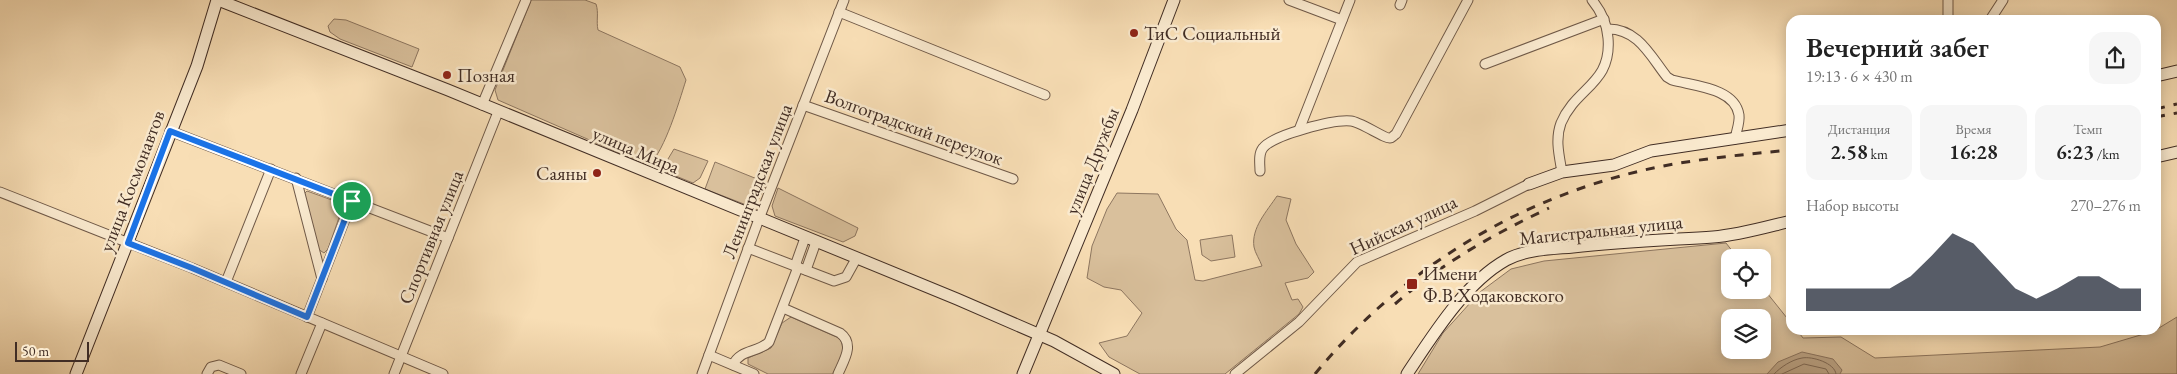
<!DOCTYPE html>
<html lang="ru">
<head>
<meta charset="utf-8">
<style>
	body { margin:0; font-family:"EB Garamond",serif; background:#f6f6f6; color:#222; height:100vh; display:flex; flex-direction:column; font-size:19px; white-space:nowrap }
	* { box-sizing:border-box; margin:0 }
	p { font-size:16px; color:#767676 }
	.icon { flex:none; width:28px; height:28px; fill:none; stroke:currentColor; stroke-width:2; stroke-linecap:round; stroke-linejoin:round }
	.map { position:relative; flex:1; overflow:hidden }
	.details { position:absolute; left:1786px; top:15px; width:375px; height:320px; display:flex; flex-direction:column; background:#fff; border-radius:15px; box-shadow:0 2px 12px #0003 }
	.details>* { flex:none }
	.tools { position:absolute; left:1721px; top:249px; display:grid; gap:10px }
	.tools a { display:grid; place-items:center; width:50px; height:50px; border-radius:10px; background:#fff; box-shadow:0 2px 12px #0003; font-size:25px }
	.scale { position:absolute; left:15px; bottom:12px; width:74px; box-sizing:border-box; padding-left:5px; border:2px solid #412d24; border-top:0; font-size:14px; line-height:18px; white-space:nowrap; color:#412d24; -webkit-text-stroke:4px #faeacf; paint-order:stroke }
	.pin { position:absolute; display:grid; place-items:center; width:42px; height:42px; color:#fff; margin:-21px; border:2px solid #fff; border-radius:50%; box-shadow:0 1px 5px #0007 }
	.round { display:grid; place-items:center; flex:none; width:52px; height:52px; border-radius:15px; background:#f6f6f6 }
	.overview { display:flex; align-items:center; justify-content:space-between; height:85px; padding:0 20px }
	h1 { font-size:28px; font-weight:600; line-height:38px }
	.figures { display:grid; grid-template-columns:repeat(3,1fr); gap:8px; height:85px; padding:5px 20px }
	.figures div { display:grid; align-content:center; border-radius:12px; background:#f6f6f6; text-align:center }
	.figures b { font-size:21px; font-weight:600 }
	.figures small { font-size:14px; font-weight:400 }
	.figures p { font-size:14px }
	.chart { height:140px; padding:10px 20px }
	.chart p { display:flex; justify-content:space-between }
	.chart svg { width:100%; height:90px; margin-top:5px; fill:#111827; opacity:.7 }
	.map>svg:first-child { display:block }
</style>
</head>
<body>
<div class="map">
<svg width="2177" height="374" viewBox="0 0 2177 374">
	<rect width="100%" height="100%" fill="#f8deb5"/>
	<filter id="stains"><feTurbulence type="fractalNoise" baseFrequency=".004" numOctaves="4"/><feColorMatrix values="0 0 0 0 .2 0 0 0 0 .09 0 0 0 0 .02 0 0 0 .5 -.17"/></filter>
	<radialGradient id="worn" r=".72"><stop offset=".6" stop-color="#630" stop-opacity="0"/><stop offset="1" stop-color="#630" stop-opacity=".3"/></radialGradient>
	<!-- green -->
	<g fill="#d9c09c" stroke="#8d7660" fill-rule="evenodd">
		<path d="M 531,0 L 585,0 L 596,4 C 599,13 596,21 598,30 L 680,67 L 686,80 C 678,105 666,147 649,166 L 498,100 L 495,90 Z"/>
		<polygon points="334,19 346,20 419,49 412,67 340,39 330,32 328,26"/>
		<polygon points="674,149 708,161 700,178 693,183 666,172 668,159"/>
		<polygon points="715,162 767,183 757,202 749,206 705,189"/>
		<polygon points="778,188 858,228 855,236 843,242 775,216 772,206"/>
		<polygon points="307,191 340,203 342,209 328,249 324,253 318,249 304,194"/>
		<path d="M 1117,193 L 1158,194 L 1176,229 L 1187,240 L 1195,280 L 1203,281 L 1262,266 C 1260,260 1255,253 1254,247 C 1251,228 1267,211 1277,196 L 1291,199 L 1286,220 L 1296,244 L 1314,272 L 1308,278 L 1285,283 L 1292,300 L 1298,299 L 1303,307 L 1299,314 L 1225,374 L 1140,374 L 1109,357 L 1099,343 L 1127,336 L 1142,313 L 1121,290 L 1104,287 L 1087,278 L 1092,246 L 1107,209 Z"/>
		<polygon points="1232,235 1235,257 1211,261 1202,255 1200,240"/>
		<path d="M 1726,243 L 1737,257 L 1730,258 L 1730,290 L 1762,290 L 1763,288 L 1791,323 L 1791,330 L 1797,330 L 1803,338 L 1841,337 L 1875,358 L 2100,347 L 2154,331 L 2177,317 L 2177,374 L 1418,374 L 1443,333 L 1480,292 L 1511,269 L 1544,261 ZM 1730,318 L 1762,318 L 1762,350 L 1730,350 Z"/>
		<path d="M 791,317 L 839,338 C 848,350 839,362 834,374 L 768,374 L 748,364 L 748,358 L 771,348 L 782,323 Z"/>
	</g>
	<!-- water -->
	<polygon fill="#baa284" stroke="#8a735e" points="1802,352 1833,359 1842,370 1840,374 1767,374 1778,362"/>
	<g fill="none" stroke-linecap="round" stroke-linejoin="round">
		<!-- shore -->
		<g stroke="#7e6854" stroke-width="1">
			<path d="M 1774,374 C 1781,367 1791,360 1802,358 C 1812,356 1835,363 1836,374"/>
			<polyline points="1782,374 1804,364 1826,369 1829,374"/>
		</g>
		<defs>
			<g id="street">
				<polyline points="1289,0 1342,20"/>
				<polyline points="1948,0 1948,20"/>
				<polyline points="1400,5 1402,0"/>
				<polyline points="839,12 1045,95"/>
				<polyline points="1990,20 2003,0"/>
				<path d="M 1607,29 C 1638,28 1651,57 1667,77 L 1672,80 C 1694,86 1735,88 1739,115 C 1740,123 1736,132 1735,139"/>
				<polyline points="1485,64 1604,19"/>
				<polyline points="482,105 526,0"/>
				<polyline points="803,105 1013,179"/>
				<polyline points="1299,130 1350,0"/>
				<polyline points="170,131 448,238"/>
				<path d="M 1260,171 C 1260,164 1258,154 1263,148 C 1273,135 1334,119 1351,121 C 1361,122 1385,139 1390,138 C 1392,138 1394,135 1396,134 L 1468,0"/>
				<path d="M 1562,172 C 1559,155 1555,139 1561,123 C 1576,87 1612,84 1608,38 C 1607,24 1601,11 1592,0"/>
				<polyline points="296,178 322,279"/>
				<polyline points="0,192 192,268 443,374"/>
				<polyline points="748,248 834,281 846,277 856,259"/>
				<polyline points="795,266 805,238"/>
				<polyline points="806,270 816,242"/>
				<polyline points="226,282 271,169"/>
				<path d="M 783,308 L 840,333 C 855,344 844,360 838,374"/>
				<polyline points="307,317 352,201"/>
				<polyline points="709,355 754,374"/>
				<path d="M 733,365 C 740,349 758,353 769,342 L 798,267"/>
				<polyline points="207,374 211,367 219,365 241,374"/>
				<polyline points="301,374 322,323"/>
				<polyline points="394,374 498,112"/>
				<polyline points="702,374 759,219 844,0"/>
				<polyline points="1235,374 1299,322 1357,262 1475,211 1529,184"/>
			</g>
			<g id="secondary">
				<polyline points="218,0 448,90 957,299 1054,341 1114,374"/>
				<polyline points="2156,76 2177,71"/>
				<polyline points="2156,157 2177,152"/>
				<polyline points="1529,184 1562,172 1614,165 1651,151 1791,130"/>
				<polyline points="76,374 197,66 217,0"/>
				<polyline points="1023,374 1132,110 1174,0"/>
				<path d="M 1407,374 C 1433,335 1465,283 1506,260 C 1526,249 1551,249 1573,247 C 1619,242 1666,240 1713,237 C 1739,235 1766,227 1791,221"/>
			</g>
		</defs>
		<!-- street casing -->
		<use href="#street" stroke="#6f5948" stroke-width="11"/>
		<!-- secondary casing -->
		<use href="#secondary" stroke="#412d24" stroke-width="13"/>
		<!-- street -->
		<use href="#street" stroke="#faeacf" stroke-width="9"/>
		<!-- secondary -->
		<use href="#secondary" stroke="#faeacf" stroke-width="11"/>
		<!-- rail -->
		<g stroke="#412d24" stroke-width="3" stroke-dasharray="9 9" stroke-linecap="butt">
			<polyline points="2156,109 2177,104"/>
			<polyline points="2156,117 2177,113"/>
			<path d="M 1395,304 C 1442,263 1494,234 1549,208"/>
			<path d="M 1315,374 C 1404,266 1526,193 1663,166 C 1706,158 1748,154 1791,150"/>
		</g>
	</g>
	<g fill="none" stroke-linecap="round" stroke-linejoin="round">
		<defs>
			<polygon id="route" points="170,131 352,201 307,317 192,268 128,243"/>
		</defs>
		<!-- route casing -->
		<use href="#route" stroke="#fff" stroke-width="10"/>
		<!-- route -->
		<use href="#route" stroke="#1a73e8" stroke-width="6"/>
	</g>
	<!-- markers -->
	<g fill="#8f2418" stroke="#faeacf" stroke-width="2">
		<circle cx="1134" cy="33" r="5"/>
		<circle cx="447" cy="75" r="5"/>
		<circle cx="597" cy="173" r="5"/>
		<rect x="1406" y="278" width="12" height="12" rx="2.5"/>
	</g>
	<g text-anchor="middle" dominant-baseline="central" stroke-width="5" stroke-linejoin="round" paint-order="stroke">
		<!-- poi labels -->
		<g font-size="19" fill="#412d24" stroke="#faeacf" text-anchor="start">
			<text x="1144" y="33">ТиС Социальный</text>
			<text x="457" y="75">Позная</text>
			<text x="587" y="173" text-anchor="end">Саяны</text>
			<text x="1423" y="273">Имени<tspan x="1423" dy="22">Ф.В.Ходаковского</tspan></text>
		</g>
		<!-- street labels -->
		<g font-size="19" fill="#412d24" stroke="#faeacf">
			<text transform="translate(914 127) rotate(20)">Волгоградский переулок</text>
			<text transform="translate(636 150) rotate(23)">улица Мира</text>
			<text transform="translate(1092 161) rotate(-68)">улица Дружбы</text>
			<text transform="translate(132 181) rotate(-69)">улица Космонавтов</text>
			<text transform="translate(757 181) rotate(-69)">Ленинградская улица</text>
			<text transform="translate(1403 225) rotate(-25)">Нийская улица</text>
			<text transform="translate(1601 230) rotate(-6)">Магистральная улица</text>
			<text transform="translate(431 237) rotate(-68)">Спортивная улица</text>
		</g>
	</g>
	<rect width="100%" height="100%" filter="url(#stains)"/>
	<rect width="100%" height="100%" fill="url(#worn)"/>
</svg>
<div class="tools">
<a><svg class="icon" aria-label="locate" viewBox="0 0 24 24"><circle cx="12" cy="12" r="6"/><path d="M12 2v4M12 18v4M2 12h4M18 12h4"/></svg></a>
<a><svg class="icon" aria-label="layers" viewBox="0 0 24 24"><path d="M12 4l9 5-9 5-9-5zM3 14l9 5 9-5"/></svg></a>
</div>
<div class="scale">50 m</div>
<div class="pin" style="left:352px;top:201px;background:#1e9e55"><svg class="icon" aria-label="arrive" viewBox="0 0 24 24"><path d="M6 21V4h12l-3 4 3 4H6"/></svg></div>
<section class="details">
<div class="overview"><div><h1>Вечерний забег</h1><p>19:13 · 6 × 430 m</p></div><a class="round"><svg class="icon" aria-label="share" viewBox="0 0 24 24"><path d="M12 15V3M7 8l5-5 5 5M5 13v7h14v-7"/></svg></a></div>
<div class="figures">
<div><p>Дистанция</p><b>2.58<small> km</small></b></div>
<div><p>Время</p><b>16:28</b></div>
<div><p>Темп</p><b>6:23<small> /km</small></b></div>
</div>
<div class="chart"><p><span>Набор высоты</span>270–276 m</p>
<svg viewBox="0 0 160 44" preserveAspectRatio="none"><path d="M0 44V33L10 33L20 33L30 33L40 33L50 27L60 17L70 6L80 11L90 22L100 33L110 38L120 33L130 27L140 27L150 33L160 33V44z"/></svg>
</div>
</section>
</div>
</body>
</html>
